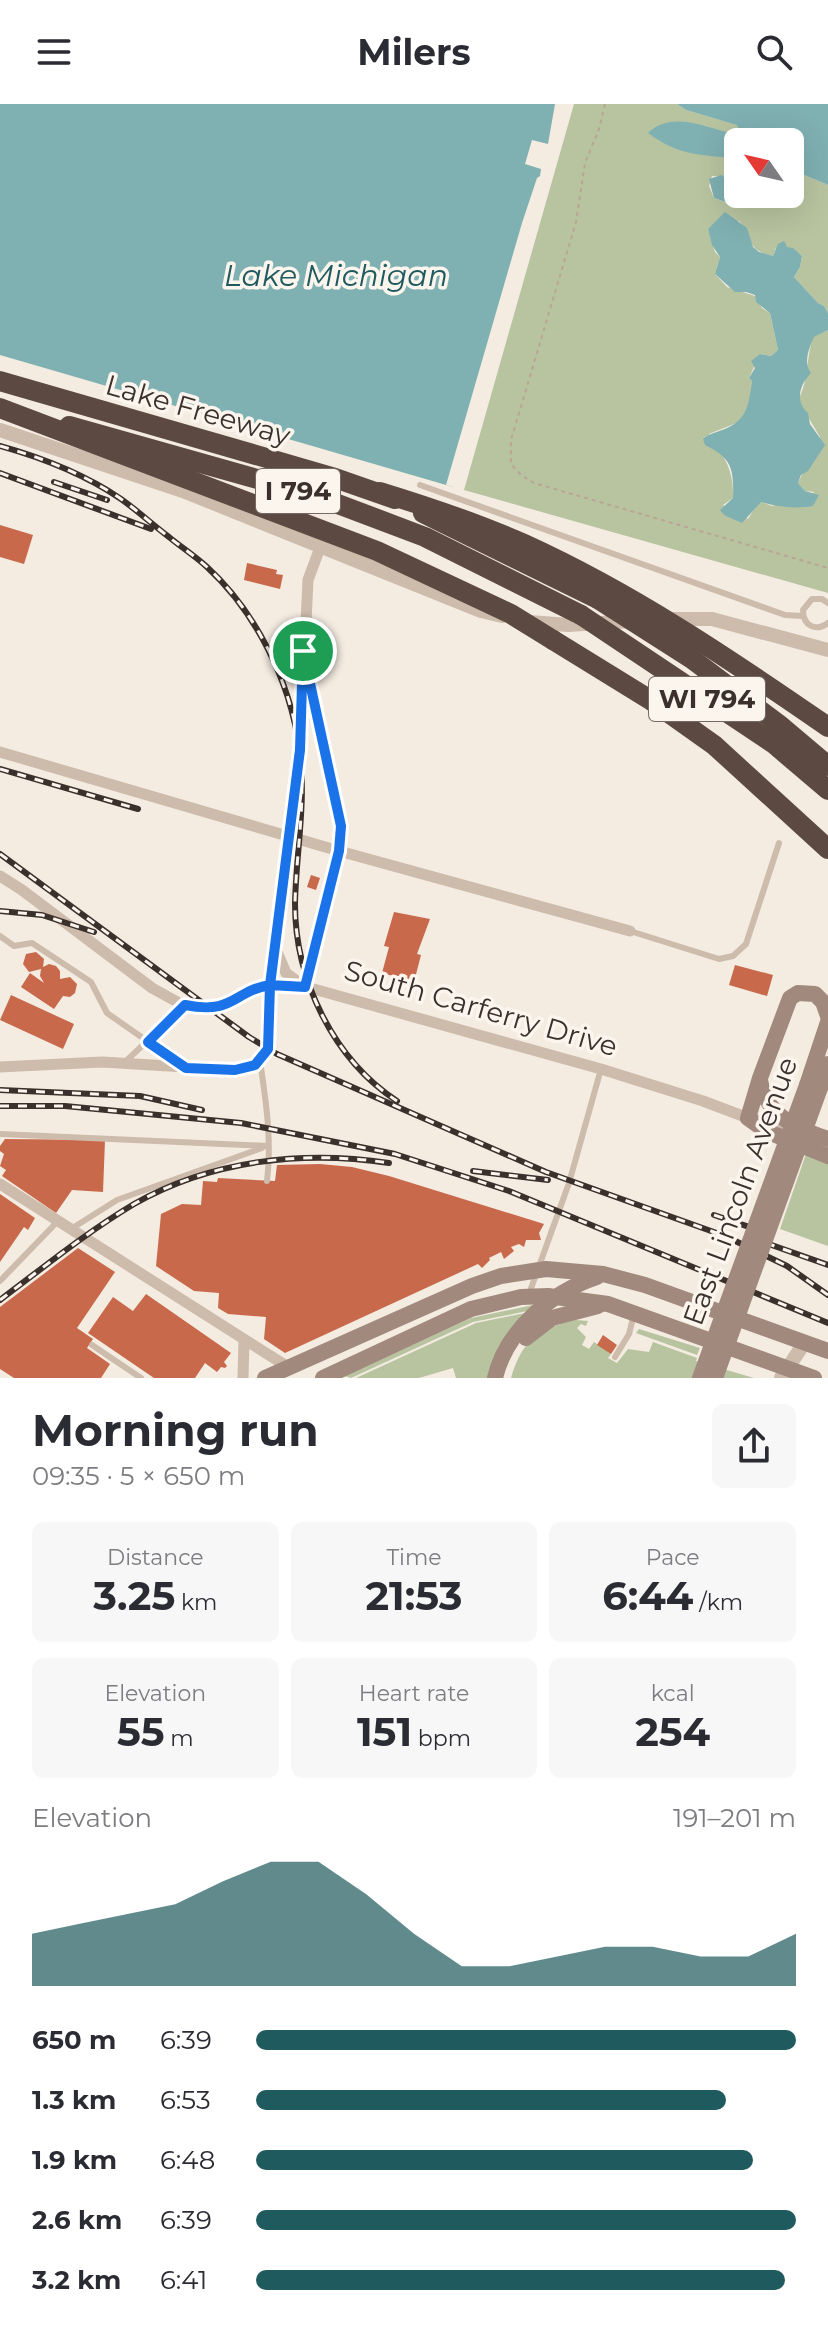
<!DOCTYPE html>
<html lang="en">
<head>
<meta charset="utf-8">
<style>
	body { margin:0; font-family:Montserrat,sans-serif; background:#f7f7f7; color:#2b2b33; height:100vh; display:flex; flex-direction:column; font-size:30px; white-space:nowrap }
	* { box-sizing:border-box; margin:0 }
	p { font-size:26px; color:#7c7c81 }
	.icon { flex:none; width:44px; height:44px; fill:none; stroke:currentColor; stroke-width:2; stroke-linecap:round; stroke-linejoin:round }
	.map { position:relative; height:1274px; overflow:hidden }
	.side { display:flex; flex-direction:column; background:#fff; flex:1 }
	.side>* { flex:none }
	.needle { width:52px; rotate:304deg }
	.tools { position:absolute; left:724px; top:24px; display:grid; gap:16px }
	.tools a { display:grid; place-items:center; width:80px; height:80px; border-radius:12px; background:#fff; box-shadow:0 8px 32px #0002; font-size:40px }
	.pin { position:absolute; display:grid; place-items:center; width:68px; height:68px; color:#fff; margin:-34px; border:4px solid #fff; border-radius:50%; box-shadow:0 2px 8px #0007 }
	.round { display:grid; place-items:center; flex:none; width:84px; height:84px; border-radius:12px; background:#f7f7f7 }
	.head { display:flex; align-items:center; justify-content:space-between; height:136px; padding:0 32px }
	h1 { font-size:44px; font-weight:700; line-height:60px }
	.figures { display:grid; grid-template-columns:repeat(3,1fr); gap:12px; height:136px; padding:8px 32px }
	.figures div { display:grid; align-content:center; border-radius:12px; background:#f7f7f7; text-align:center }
	.figures b { font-size:40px; font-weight:700 }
	.figures small { font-size:22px; font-weight:400 }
	.figures p { font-size:22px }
	.chart { height:224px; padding:16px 32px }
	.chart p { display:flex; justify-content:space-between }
	.chart svg { width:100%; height:144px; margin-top:8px; fill:#1f5a5e; opacity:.7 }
	ul { padding:0 32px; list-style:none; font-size:26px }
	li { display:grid; grid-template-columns:128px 96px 1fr; align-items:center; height:60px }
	li i { height:20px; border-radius:10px; background:#1f5a5e }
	header { display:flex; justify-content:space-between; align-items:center; height:104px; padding:0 32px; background:#fff; font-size:36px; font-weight:700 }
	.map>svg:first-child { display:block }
</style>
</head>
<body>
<header><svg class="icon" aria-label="menu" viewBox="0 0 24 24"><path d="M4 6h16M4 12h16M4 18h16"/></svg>Milers<svg class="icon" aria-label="search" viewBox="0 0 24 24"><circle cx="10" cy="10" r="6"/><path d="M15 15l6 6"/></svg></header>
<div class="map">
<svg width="828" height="1274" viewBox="0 0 828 1274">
	<rect width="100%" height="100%" fill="#f4ebe1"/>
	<!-- green -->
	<g fill="#b8c4a0" fill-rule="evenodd">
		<path d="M 574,0 L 677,0 L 686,6 L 738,21 L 740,29 L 730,30 L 705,22 L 738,55 L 738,90 L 790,90 L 790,65 L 828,81 L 828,209 L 824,202 L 818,199 L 794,173 L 800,163 L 802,152 L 793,145 L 776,144 L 773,152 C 747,147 753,135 739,117 L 708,125 L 715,148 L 720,153 L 715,170 L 727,183 L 755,192 L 762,204 L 770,209 L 778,246 L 771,252 L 760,250 L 749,274 L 752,277 L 749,305 L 739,318 L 709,330 C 724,353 734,365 733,394 L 723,401 L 748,415 L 757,400 L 761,398 L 772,402 L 815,388 L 805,387 L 798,379 L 820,333 L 798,296 C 809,277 806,254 813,233 L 828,226 L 828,489 L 464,386 ZM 712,72 L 724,72 L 733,77 L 731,84 L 737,92 L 737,102 L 714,94 L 709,82 Z"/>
		<polygon points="806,1050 828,1059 828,1142 780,1125"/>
		<polygon points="533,1201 532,1206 473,1218 351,1274 345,1272 471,1214"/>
		<polygon points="525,1209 498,1244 488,1274 456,1274 453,1264 419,1274 356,1274 476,1219"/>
		<path d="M 576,1216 L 588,1217 L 586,1222 L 581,1220 L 577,1224 L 586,1233 L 582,1241 L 589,1245 L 594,1238 L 611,1250 L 608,1254 L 617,1259 L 628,1245 L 649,1248 L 653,1238 L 697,1254 L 696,1257 L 754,1274 L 511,1274 C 522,1236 539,1224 576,1216 Z"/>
		<polygon points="639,1225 700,1244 697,1251 636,1229"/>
	</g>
	<!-- water -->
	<g fill="#7fb0b2">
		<polygon points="0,0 564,0 453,383 0,251"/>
		<path d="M 677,0 L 828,0 L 828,81 L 790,65 L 790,38 L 738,38 L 738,55 C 700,50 681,53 648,29 C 671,7 703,22 730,29 L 740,28 L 737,21 L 686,6 Z"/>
		<polygon points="721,71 733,77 731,84 741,100 737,102 714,94 709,75"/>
		<path d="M 725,108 L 747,124 L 753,143 L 759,148 L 773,152 L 778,140 L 784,137 L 787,143 L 793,144 L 802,152 L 800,163 L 794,173 L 818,199 L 824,202 L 828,209 L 828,226 L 814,233 C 809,244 803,259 811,269 C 799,281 795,298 808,309 L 810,320 L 825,341 L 808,367 L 801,371 L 798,379 L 805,387 L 819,391 L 813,402 C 796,405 777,403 761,398 L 742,419 L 724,411 L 720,406 L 733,394 C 734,365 732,354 705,341 L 703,335 C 710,329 718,328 727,324 C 748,315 749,298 752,277 L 749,274 L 755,264 L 751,257 L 760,250 L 771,252 L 778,246 L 770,209 L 756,198 L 755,191 L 746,188 L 735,188 L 715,170 L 720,153 L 712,141 L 708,125 Z"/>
	</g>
	<!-- pier -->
	<polygon fill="#f4ebe1" points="555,0 568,0 457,384 453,383 446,381 522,119 537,74 540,72 541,65 525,60 532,36 548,40"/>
	<!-- building -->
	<g fill="#c8694b">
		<polygon points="0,421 33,431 24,460 0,453"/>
		<polygon points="247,459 277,466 276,470 283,471 280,485 244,476"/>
		<polygon points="311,771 320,774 316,786 307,783"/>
		<polygon points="394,808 430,815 417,850 421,851 414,878 403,875 401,881 391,878 393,872 382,869 389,843 384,842"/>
		<polygon points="36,848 44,855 43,863 49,860 56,862 60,867 60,875 70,873 77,880 75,889 70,893 63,892 54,905 21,883 30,869 44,879 40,872 41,865 29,868 23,860 26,850"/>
		<polygon points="735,861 773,871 767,892 729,881"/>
		<polygon points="11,891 74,920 63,945 0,916"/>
		<polygon points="5,1035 105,1036 103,1088 72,1086 56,1109 2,1072 6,1066 0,1062 4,1050 0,1047 0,1042"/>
		<polygon points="320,1060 352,1063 389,1072 544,1120 539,1129 541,1136 526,1136 524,1143 519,1140 511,1143 514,1147 504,1155 501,1148 489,1154 490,1156 482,1164 478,1160 285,1249 264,1235 266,1213 228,1210 218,1204 219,1189 194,1187 156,1162 161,1110 182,1100 201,1101 203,1077 217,1078 218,1074 275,1077 277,1061"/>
		<polygon points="0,1090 35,1114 28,1126 24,1123 0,1158"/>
		<polygon points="78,1144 115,1168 77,1224 93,1235 87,1244 110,1260 101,1274 14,1274 0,1265 0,1203"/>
		<polygon points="146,1190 231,1249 224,1258 227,1262 225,1264 221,1263 217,1268 205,1259 195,1274 154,1274 88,1229 113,1193 133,1207"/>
		<polygon points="603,1231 617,1241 611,1250 597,1241"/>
	</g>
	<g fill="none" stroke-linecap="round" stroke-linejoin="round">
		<!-- path -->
		<polyline stroke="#b9a596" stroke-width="2" stroke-dasharray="4 4" stroke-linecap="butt" points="605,0 599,25 585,59 576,118 511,336 511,360 521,371 534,379 828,464"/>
		<!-- service -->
		<g stroke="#cdbbac" stroke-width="6">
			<polyline points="420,381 785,511 803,512"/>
			<path d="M 828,499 L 822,495 L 812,495 L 803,506 C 803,522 816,528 828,519"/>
			<polyline points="630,827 719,855 733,852 746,840 779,739"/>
			<polyline points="0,832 14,842 32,839 91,878 107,909 180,960"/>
			<polyline points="305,883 339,747 341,722 307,567"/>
			<path d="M 260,957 C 266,997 272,1037 267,1077"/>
			<polyline points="124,959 185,901"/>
			<polyline points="0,1030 268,1042"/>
			<polyline points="71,1125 117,1096 262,1044"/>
			<polyline points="0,1177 57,1118"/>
			<polyline points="529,1190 569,1079 601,965"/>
			<polyline points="92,1241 141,1274"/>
			<polyline points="615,1253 629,1230 634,1210"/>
		</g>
		<!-- minor -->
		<g stroke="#cdbbac" stroke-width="11">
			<polyline points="0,648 339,747 630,827"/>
			<polyline points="0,772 22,786 152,884 181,900 202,904 219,904 260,883 270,881 310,884 601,965 703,997 748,1014 791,1023"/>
			<polyline points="277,848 286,869 302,881"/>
			<polyline points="0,963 102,958 235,966 255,961 268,945 270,881 300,646 308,476 321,441"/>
			<polyline points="0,1080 288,1263"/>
			<polyline points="243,1274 244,1237"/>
		</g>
		<!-- tertiary -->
		<g stroke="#cdbbac" stroke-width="14">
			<polyline points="0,326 183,387 481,507 502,512"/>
			<polyline points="666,515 712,515 828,546"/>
			<polyline points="530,518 568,521 633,517"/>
			<polyline points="781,1274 805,1238"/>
		</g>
		<!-- secondary -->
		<g stroke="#a18a7d" stroke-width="16">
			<polyline points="828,912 823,898 815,890 798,889 790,894 760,974 748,1014 766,1027 828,1052"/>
			<path d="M 760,976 C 766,1012 796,1024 828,1035"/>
			<polyline points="807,981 828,918"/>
			<polyline points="820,984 828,960"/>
			<polyline points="526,1234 552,1214 598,1202"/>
			<polyline points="265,1274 472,1182 501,1172 546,1165 603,1170 645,1181 828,1247"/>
			<polyline points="323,1274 471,1205 521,1193 548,1192 608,1200 814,1274"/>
			<path d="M 495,1274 C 506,1226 552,1188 597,1173"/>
		</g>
		<!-- motorway -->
		<g stroke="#5c4a42" stroke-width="20">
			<polyline points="0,277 332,373 395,395"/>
			<polyline points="69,322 314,391 425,433 581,511"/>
			<polyline points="423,409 598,495"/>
			<polyline points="553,536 652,597 714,641 828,745"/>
		</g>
		<defs>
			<g id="rail">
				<path d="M 0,342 C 43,354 84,370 121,395 C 138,407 153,421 169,433 C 181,443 195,452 207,463 C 256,508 290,577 299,643 C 307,696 296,747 295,800 C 295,875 333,955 397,997"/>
				<polyline points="0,369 151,425"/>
				<polyline points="54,378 107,396"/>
				<polyline points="0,665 138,705"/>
				<polyline points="0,750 249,933 277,950 546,1068 725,1132 787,1162 828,1191"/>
				<polyline points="0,807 42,811 94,828"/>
				<polyline points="0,986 140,992 202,1006"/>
				<polyline points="0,1002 65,1002 241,1019 395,1050 509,1087 828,1219"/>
				<polyline points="473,1067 548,1076"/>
				<polyline points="714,1111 767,1129"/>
				<polyline points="749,1133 828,1161"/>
				<path d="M 0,1196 C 44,1163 87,1128 134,1100 C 211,1056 303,1046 389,1059"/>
			</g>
		</defs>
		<!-- rail casing -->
		<use href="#rail" stroke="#3b302b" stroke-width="6"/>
		<!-- rail -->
		<use href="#rail" stroke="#fbf5ee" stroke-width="3" stroke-dasharray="9" stroke-linecap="butt"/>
		<!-- secondary-bridge -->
		<g stroke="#a18a7d" stroke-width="16">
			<polyline points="700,1274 807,981"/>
			<polyline points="715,1274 820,984"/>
		</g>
		<!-- motorway-bridge -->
		<g stroke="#5c4a42" stroke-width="20">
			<polyline points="0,304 377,447 511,510 553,536"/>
			<path d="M 380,388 C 429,403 477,419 524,440 C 632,489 731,556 828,623"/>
			<polyline points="598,495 692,555 781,622 828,662"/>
			<polyline points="581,511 774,640 828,686"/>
		</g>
	</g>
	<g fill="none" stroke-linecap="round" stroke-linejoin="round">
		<defs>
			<path id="route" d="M 303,547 L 300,646 L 270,881 C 233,887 234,911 185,901 L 148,938 L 186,964 L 235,966 L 255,961 L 268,945 L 270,881 L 305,883 L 339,747 L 341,722 L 303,547"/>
		</defs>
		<!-- route casing -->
		<use href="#route" stroke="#fff" stroke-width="16"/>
		<!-- route -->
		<use href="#route" stroke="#1a73e8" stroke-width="10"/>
	</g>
	<g text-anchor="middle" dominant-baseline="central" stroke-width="7" stroke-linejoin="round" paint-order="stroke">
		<!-- shield labels -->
		<g fill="#fbf5ee" stroke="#756b66" stroke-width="2">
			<rect x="256" y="365" width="84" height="44" rx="6"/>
			<rect x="649" y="573" width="116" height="44" rx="6"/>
		</g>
		<g font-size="26" font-weight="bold" fill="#3b302b">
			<text x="298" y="387">I 794</text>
			<text x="707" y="595">WI 794</text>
		</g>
		<!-- street labels -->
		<g font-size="28" fill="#3b302b" stroke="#fbf5ee">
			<text transform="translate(198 306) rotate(16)">Lake Freeway</text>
			<text transform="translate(481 904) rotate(16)">South Carferry Drive</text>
			<text transform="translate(740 1087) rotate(-70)">East Lincoln Avenue</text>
		</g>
		<!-- water labels -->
		<g font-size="30" font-style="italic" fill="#1f5a5e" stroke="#fbf5ee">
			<text x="336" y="171">Lake Michigan</text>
		</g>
	</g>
</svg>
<div class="tools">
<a><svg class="needle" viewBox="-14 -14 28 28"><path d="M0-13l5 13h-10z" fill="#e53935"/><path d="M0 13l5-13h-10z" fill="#7c7c81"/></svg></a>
</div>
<div class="pin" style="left:303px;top:547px;background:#1e9e55"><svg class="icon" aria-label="arrive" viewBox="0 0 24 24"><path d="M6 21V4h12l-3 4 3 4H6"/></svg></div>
</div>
<section class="side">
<div class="head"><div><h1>Morning run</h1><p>09:35 · 5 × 650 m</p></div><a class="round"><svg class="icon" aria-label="share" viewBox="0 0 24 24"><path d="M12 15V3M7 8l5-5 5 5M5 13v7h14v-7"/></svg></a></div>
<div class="figures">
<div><p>Distance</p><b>3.25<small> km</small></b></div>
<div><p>Time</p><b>21:53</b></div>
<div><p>Pace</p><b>6:44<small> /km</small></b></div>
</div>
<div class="figures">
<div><p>Elevation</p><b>55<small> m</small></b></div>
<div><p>Heart rate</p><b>151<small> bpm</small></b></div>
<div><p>kcal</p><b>254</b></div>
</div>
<div class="chart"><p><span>Elevation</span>191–201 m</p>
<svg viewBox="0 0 160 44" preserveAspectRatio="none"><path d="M0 44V28L10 25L20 22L30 19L40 12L50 6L60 6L70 16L80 28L90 38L100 38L110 35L120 32L130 32L140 35L150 35L160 28V44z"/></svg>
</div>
<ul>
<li><b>650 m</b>6:39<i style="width:100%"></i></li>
<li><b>1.3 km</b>6:53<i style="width:87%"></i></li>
<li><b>1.9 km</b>6:48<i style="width:92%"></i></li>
<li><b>2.6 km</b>6:39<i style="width:100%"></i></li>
<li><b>3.2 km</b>6:41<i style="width:98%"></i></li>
</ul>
</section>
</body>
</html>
